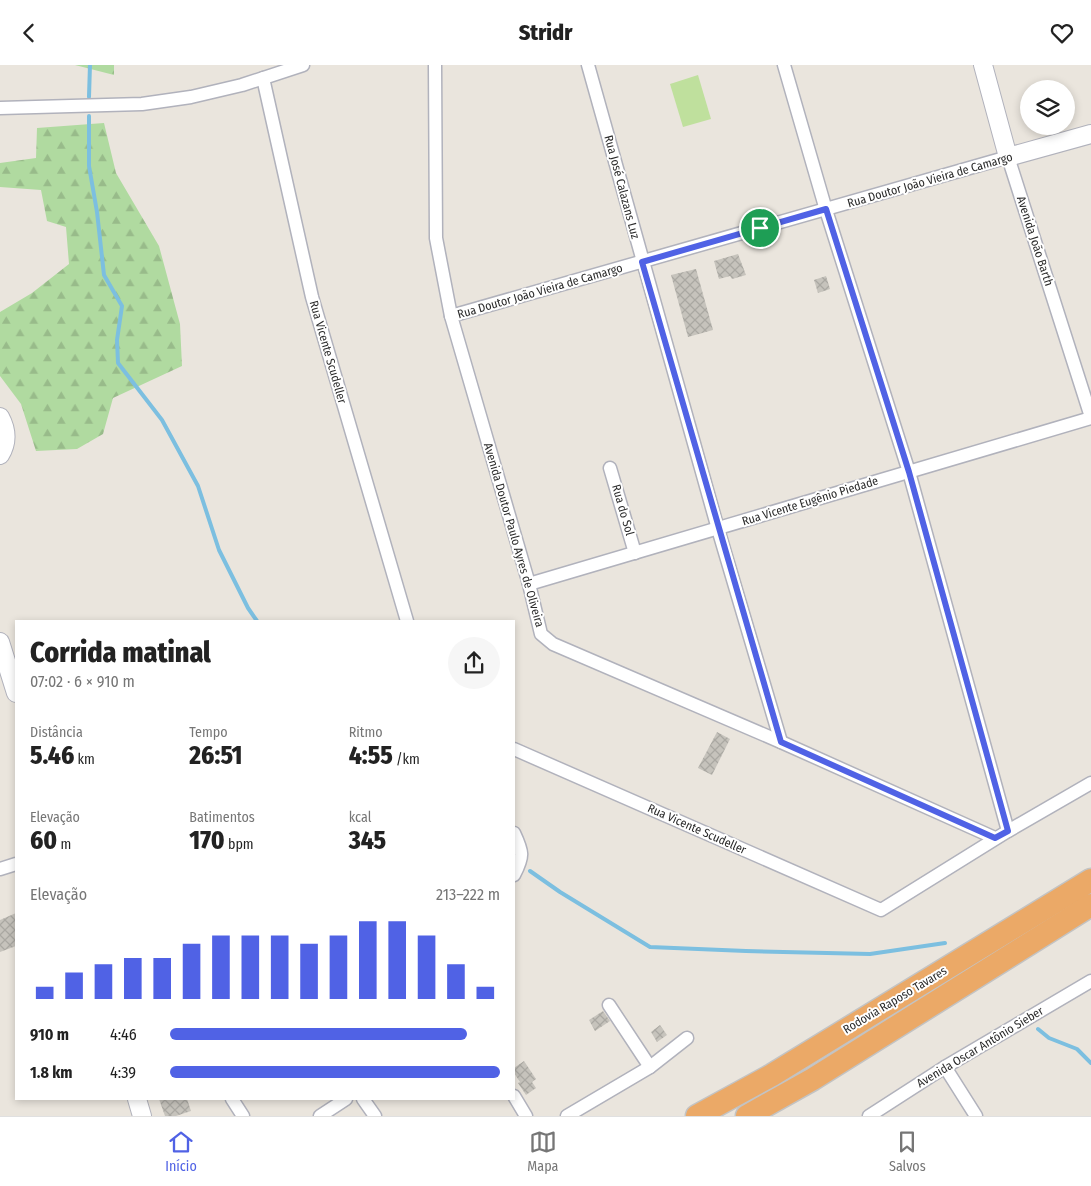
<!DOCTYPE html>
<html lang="pt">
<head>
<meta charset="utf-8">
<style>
	body { margin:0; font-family:"Fira Sans Condensed",sans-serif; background:#f6f6f6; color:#222; height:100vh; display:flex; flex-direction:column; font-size:19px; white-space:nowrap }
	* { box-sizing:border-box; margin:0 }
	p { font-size:16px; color:#767676 }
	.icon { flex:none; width:28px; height:28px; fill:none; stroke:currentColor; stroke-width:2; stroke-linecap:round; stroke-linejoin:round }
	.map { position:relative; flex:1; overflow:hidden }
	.details { position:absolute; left:15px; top:555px; width:500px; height:480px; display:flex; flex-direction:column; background:#fff; border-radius:0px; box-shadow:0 2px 8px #0003 }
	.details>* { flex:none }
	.controls { position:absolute; left:1020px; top:15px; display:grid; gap:10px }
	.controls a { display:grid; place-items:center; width:55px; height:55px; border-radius:50%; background:#fff; box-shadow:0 2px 8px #0003; font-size:25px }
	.pin { position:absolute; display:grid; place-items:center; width:42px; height:42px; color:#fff; margin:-21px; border:2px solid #fff; border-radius:50%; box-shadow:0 1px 5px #0007 }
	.round { display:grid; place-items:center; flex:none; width:52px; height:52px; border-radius:26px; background:#f6f6f6 }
	.head { display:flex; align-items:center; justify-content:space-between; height:85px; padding:0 15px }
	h1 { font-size:28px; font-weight:800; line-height:38px }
	.figures { display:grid; grid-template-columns:repeat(3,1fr); gap:8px; height:85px; padding:5px 15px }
	.figures div { display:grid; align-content:center }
	.figures b { font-size:25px; font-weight:800 }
	.figures small { font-size:14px; font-weight:400 }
	.figures p { font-size:14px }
	.chart { height:140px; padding:10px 15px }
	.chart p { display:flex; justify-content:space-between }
	.chart svg { width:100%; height:90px; margin-top:5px; stroke:#5062e5; stroke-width:6 }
	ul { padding:0 15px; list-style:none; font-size:16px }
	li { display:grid; grid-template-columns:80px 60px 1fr; align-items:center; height:38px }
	li i { height:12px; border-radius:6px; background:#5062e5 }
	header { display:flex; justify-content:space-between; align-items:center; height:65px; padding:0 15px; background:#fff; font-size:22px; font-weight:800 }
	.dock { display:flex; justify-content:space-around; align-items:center; height:70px; border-top:1px solid #e0e0e0; background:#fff; font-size:14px; color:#767676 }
	.dock a { display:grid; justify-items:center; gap:2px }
	.dock .active { color:#5062e5 }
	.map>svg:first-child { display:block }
</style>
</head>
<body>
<header><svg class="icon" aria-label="back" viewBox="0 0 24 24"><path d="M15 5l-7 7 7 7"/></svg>Stridr<svg class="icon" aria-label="heart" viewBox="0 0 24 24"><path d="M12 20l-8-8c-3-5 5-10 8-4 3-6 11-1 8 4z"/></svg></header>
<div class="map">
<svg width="1091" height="1051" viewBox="0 0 1091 1051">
	<defs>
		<pattern id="forest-firs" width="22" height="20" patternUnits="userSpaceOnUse" patternTransform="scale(1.25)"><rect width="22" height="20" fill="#b0daa0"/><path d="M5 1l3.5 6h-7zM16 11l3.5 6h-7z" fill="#98bb8a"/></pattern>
		<pattern id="building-cross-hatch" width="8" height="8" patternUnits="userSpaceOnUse" patternTransform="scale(1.25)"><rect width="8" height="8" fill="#c6c3bc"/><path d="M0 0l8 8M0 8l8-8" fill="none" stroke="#aaa8a2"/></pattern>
	</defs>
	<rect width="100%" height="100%" fill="#eae5dd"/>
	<!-- forest -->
	<g fill="url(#forest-firs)">
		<polygon points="75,0 114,0 114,10"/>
		<polygon points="104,58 116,108 159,181 180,259 182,301 113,333 103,369 77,384 36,386 21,339 0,311 0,247 32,228 69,199 66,162 47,156 41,125 0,122 0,98 36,93 37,63"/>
	</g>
	<!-- pitch -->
	<polygon fill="#bfe09d" points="698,10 711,54 683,62 670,19"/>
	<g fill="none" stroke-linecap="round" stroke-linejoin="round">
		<!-- stream -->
		<g stroke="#7cbfe0" stroke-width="4">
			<polyline points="89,32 90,0"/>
			<polyline points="89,51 89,101 97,147 104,210 122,241 117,275 118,298 162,355 198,421 219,485 248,543 257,556"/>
			<polyline points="530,806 560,827 650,882 746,886 870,889 945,878"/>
			<polyline points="1038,964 1049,973 1077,984 1091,998"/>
		</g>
	</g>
	<!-- building -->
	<g fill="url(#building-cross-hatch)">
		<polygon points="738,189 746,210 732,214 730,211 719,214 714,196"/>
		<polygon points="696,204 713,265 688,272 671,210"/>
		<polygon points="826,211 830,224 818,228 814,215"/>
		<polygon points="717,667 730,674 712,710 698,703"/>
		<polygon points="16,848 16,881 0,887 0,855"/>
		<polygon points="603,946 610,956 595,966 589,955"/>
		<polygon points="660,960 667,970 657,977 651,967"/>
		<polygon points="524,996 536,1014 532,1017 536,1023 526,1030 518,1018 520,1017 514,1008 514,1003"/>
		<polygon points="159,1034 187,1034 191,1046 176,1051 165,1051"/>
	</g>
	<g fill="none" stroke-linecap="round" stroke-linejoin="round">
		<defs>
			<g id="minor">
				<polyline points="435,0 436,173 451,251 529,519 541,569 553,579 781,677 995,773"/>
				<polyline points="588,0 718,464 781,677"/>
				<polyline points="784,0 826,145 909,407 1008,766"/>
				<polyline points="263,13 312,232 407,556"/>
				<polyline points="0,43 142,39 191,32 242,20 303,0"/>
				<polyline points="451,251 1008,92 1091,352"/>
				<polyline points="610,403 635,488"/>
				<polyline points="529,519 1091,353"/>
				<polyline points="514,684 881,845 1008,766 1091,718"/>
				<path d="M 514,768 C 523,787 524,791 514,810"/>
				<polyline points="0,804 16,799"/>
				<polyline points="609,940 650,1002"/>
				<polyline points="945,1002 976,1051"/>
				<polyline points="514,1031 526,1051"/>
				<polyline points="232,1034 243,1051"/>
				<polyline points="363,1034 375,1051"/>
				<polyline points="320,1051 346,1034"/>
				<polyline points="567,1051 650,1002 687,973"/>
				<polyline points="869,1051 945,1002 1091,916"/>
			</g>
			<g id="secondary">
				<polyline points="983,0 1008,92 1091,69"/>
				<path d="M 0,352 C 7,365 8,377 0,390"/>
				<polyline points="0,577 16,628"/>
				<polyline points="137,1034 142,1051"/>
			</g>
			<g id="motorway">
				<polyline points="697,1051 772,1010 1091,815"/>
				<polyline points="747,1051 813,1014 1091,840"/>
			</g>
		</defs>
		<!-- minor casing -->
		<use href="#minor" stroke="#b1b2bc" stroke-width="15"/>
		<!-- secondary casing -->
		<use href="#secondary" stroke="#b1b2bc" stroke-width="20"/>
		<!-- motorway casing -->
		<use href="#motorway" stroke="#c3c3c3" stroke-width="25"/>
		<!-- minor -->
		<use href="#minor" stroke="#fff" stroke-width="12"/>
		<!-- secondary -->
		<use href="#secondary" stroke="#fff" stroke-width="18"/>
		<!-- motorway -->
		<use href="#motorway" stroke="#eba967" stroke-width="22"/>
	</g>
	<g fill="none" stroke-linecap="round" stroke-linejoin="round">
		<defs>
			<polygon id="route" points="826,144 909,407 1008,766 995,773 781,677 642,197"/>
		</defs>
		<!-- route casing -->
		<use href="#route" stroke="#fff" stroke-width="10"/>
		<!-- route -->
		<use href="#route" stroke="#5062e5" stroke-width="6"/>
	</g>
	<g text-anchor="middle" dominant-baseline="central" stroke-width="4" stroke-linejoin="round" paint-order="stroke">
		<!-- street labels -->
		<g font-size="12" fill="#2a2a2a" stroke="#fff">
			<text transform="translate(930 115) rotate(-16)">Rua Doutor João Vieira de Camargo</text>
			<text transform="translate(622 122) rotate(75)">Rua José Calazans Luz</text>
			<text transform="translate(1035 176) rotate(72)">Avenida João Barth</text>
			<text transform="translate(540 226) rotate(-16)">Rua Doutor João Vieira de Camargo</text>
			<text transform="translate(328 287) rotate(74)">Rua Vicente Scudeller</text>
			<text transform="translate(810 436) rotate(-17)">Rua Vicente Eugênio Piedade</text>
			<text transform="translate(623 445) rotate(74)">Rua do Sol</text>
			<text transform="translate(514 470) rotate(74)">Avenida Doutor Paulo Ayres de Oliveira</text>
			<text transform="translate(697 764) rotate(24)">Rua Vicente Scudeller</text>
			<text transform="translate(895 935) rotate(-31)">Rodovia Raposo Tavares</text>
			<text transform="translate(980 982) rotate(-31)">Avenida Oscar Antônio Sieber</text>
		</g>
	</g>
</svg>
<div class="controls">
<a><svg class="icon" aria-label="layers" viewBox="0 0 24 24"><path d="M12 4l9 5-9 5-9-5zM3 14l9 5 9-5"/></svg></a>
</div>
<div class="pin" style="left:760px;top:163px;background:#1e9e55"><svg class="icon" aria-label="arrive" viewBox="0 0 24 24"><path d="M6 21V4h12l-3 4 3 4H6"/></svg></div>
<section class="details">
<div class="head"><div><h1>Corrida matinal</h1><p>07:02 · 6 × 910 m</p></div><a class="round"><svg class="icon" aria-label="share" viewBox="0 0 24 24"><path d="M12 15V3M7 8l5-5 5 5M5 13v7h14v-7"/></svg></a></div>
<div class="figures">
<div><p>Distância</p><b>5.46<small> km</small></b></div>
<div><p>Tempo</p><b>26:51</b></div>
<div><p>Ritmo</p><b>4:55<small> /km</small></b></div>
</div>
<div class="figures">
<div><p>Elevação</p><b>60<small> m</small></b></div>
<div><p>Batimentos</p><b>170<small> bpm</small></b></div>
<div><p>kcal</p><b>345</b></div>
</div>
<div class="chart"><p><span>Elevação</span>213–222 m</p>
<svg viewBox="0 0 160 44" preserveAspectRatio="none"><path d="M5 44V38M15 44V31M25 44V27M35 44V24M45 44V24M55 44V17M65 44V13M75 44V13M85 44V13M95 44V17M105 44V13M115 44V6M125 44V6M135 44V13M145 44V27M155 44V38"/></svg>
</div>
<ul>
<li><b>910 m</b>4:46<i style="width:90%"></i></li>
<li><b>1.8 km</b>4:39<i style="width:100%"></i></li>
</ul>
</section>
</div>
<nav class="dock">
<a class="active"><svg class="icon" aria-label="home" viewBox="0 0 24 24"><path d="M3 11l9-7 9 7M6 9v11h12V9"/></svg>Início</a>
<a><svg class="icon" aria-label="map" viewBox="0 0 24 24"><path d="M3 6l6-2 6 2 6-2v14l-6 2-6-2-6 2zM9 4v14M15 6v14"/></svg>Mapa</a>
<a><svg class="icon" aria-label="saved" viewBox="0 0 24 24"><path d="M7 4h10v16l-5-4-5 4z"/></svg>Salvos</a>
</nav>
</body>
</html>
